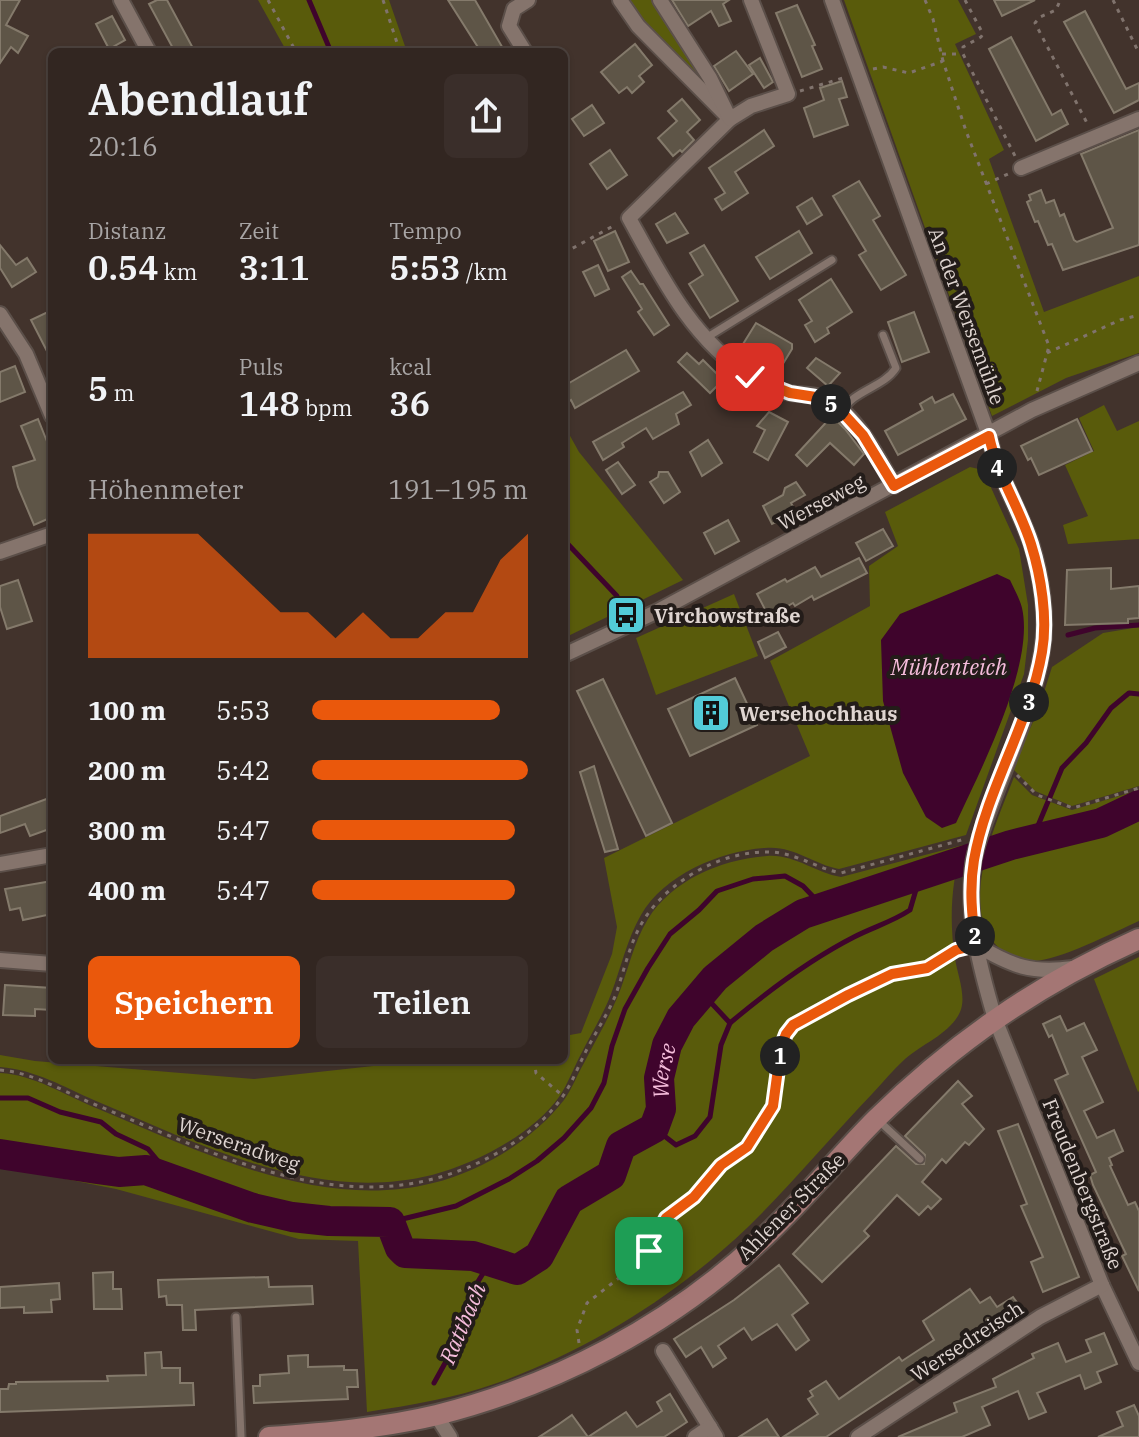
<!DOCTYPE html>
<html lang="de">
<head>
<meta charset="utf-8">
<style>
	body { margin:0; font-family:"IBM Plex Serif",serif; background:#3a2e2a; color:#f1f3f6; height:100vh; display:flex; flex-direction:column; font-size:30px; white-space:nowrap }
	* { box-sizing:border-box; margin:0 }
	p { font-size:26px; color:#a8a5a5 }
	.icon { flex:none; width:44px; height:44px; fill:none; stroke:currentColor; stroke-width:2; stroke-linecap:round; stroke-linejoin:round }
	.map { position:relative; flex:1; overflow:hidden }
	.panel { position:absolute; left:48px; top:48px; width:520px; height:1016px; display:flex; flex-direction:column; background:#322621; border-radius:12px; box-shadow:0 2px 6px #0004,0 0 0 2px #4d433f }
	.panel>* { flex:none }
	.pin { position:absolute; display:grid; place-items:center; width:68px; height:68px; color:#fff; margin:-34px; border-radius:16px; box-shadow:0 4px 12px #0006 }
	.km { position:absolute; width:40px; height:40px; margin:-20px; border-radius:50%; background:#222; color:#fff; font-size:22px; line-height:40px; text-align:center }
	.round { display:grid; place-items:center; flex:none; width:84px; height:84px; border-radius:12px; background:#3a2e2a }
	.head { display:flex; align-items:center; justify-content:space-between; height:136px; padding:0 40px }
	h1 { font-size:44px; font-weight:600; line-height:60px }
	.metrics { display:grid; grid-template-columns:repeat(3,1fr); gap:12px; height:136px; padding:8px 40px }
	.metrics div { display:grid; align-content:center }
	.metrics b { font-size:34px; font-weight:600 }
	.metrics small { font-size:22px; font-weight:400 }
	.metrics p { font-size:22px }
	.chart { height:224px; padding:16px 40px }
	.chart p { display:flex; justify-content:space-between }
	.chart svg { width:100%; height:144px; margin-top:8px; fill:#ea580c; opacity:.7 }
	.cta { display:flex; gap:16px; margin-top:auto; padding:16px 40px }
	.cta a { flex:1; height:92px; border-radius:12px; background:#ea580c; color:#fff; font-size:32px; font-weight:600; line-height:92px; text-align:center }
	.cta a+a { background:#3a2e2a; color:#f1f3f6 }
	ul { padding:0 40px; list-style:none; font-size:26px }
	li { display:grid; grid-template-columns:128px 96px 1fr; align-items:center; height:60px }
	li i { height:20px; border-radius:10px; background:#ea580c }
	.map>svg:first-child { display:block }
</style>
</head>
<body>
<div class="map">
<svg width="1139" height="1437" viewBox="0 0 1139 1437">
	<rect width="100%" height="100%" fill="#42332c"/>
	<!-- green -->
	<g fill="#595b0b">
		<polygon points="258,0 389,0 407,52 287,52"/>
		<polygon points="627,0 657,0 694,58 707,88 686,70"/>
		<polygon points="844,0 958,0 976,34 955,44 1004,150 989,159 1044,312 1139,276 1139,353 1066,378 992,416"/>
		<polygon points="1104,405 1117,431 1139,421 1139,539 1068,544 1063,525 1088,516 1065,465 1094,451 1079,418"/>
		<polygon points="564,425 579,452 683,580 564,638"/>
		<path d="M 970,467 L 983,470 L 1019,549 L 1028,605 L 1028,640 L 1024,674 L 966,835 L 839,869 C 813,864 793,845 765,848 C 720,851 664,875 641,915 C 627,939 621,968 611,994 C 603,1015 591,1034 581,1054 C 574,1067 568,1084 559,1097 C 533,1134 475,1164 432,1175 C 315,1204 202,1145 96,1101 C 64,1087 36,1070 0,1067 L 0,1055 L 35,1061 L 254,1079 L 428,1060 L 564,1060 L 564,1036 L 581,1033 L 612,954 L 617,927 L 604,858 L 810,756 L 770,661 L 870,606 L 869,566 L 898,546 L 885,512 Z"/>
		<polygon points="734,594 758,656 656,695 636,638"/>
		<polygon points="1139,627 1139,786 1072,806 1035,791 1012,768 1038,711 1052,667 1103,633"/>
		<path d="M 1014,777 L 1032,795 L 1072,810 L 1139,790 L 1139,921 C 1114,932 1055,963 1030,961 C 1019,961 1010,956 1002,950 C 954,913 997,821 1014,777 Z"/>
		<path d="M 963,845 C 951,880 949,921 955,958 C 957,974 967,996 960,1012 C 951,1033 922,1044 905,1059 C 894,1069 883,1082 872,1094 C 830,1138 791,1185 748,1227 C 677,1295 589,1350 497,1383 C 455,1398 411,1405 367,1412 L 358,1241 L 299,1239 L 116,1189 L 0,1166 L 0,1073 C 35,1075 64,1095 96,1108 C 199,1151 319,1212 433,1183 C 482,1171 533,1140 564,1100 C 572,1089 577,1075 584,1063 C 595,1041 608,1020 617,998 C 628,972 633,943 648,919 C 672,880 722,859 767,856 C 795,854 815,873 841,877 Z"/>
		<polygon points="1139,957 1139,1091 1138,1092 1094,979"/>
	</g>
	<!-- water -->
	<path fill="#3f042c" d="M 997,574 L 1010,580 C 1014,589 1020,599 1022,608 C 1035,665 980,771 956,823 L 942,828 L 926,817 L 903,773 L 883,701 L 881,640 L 900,614 Z"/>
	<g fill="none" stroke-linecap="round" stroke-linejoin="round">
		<!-- stream -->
		<g stroke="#3f042c" stroke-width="5">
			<polyline points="309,0 331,52"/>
			<polyline points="564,540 617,596"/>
			<polyline points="1068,635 1095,628 1139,625"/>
			<polyline points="1032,840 1062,768 1086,743 1111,708 1129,693 1139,694"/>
			<path d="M 730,1023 C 768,991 809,960 854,937 C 873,927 892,922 910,910 L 920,876"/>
			<polyline points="0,1098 28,1098 60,1112 101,1122 116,1134 148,1149 173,1179"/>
			<polyline points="654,1128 676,1145 695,1136 710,1117 721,1045 730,1023 702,993"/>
			<polyline points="390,1222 456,1206 509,1179 537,1161 564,1138 591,1108 604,1083 612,1046 625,1009 648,968 670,934 699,910 717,891 753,879 785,876 803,886 824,908"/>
			<polyline points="434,1383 465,1327 471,1293 490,1262"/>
		</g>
		<!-- river -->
		<path stroke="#3f042c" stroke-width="30" id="s1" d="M 0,1154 L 97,1169 L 119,1172 L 146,1170 L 253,1208 L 292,1217 L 329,1221 L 390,1222 L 400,1248 L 405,1253 L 473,1256 L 517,1270 L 539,1256 L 569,1200 L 611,1175 L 621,1146 L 654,1128 L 661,1109 L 659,1078 L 667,1045 L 681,1018 L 715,978 L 764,938 L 803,914 L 1011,845 L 1101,823 L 1139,805"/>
	</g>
	<!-- building -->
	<g fill="#5e5547" stroke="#847a6b" stroke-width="2">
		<polygon points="0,0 20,0 6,25 28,36 18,53 11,47 0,63"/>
		<polygon points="157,0 167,0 195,52 175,52 149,4"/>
		<polygon points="448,0 475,0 505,52 481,52"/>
		<polygon points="672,0 729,0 723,4 731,21 719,26 711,11 688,26"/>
		<polygon points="994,0 1035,0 1002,16"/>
		<polygon points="797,5 815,45 812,46 822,69 802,77 776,13"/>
		<polygon points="1085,11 1126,89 1139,83 1139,100 1114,113 1064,22"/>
		<polygon points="112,16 125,40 109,49 96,24"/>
		<polygon points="1011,37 1052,115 1061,110 1068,124 1036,141 989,49"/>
		<polygon points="635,44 652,65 639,76 644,82 632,93 627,87 619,93 601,72"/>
		<polygon points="736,51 753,74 729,91 714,66"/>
		<polygon points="760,58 773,82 764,88 749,65"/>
		<polygon points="842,81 847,97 839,99 848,125 814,137 804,108 824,100 820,88"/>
		<polygon points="682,99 700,120 687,132 694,140 682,152 680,150 673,156 658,138 677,121 668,111"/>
		<polygon points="592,105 604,123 584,136 572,119"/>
		<polygon points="764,130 774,146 735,172 748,193 722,210 715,199 725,193 709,168"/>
		<polygon points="1139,130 1139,245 1063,270 1052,244 1048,245 1038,221 1035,222 1027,202 1031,200 1029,195 1041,190 1046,203 1054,200 1060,216 1064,214 1074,240 1077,242 1113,228 1081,154"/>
		<polygon points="610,150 627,175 607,189 590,164"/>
		<polygon points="859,181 880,216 873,220 906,275 881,290 859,255 866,251 833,196"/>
		<polygon points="812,198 822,215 807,224 797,207"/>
		<polygon points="675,213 688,233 667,243 656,224"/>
		<polygon points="615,231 629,262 608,271 594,241"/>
		<polygon points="799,231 812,253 770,279 756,257"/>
		<polygon points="0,245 16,265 27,258 36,272 12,287 0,268"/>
		<polygon points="704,245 738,301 710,318 689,284 703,275 690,253"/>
		<polygon points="598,265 609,289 595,296 583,272"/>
		<polygon points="631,271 640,284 643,284 669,325 654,335 638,312 642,309 622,277"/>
		<polygon points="831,279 852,312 827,328 829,333 815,342 805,325 812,321 799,300"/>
		<polygon points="52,310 52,361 31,320"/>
		<polygon points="914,312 929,352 902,362 888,322"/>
		<polygon points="756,323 792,344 792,349 778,372 740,349"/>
		<polygon points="626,350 639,371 575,408 571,400 564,404 564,386"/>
		<polygon points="687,353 699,364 703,360 723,380 710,393 678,362"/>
		<polygon points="816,358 840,373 828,386 807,368"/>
		<polygon points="15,366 25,392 0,402 0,372"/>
		<polygon points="683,392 691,405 676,414 679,424 653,439 646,428 622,443 624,447 603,460 593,442"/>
		<polygon points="953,394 966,419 898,455 885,431 923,410 920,404 932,397 935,403"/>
		<polygon points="769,412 788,422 768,460 754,452 765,430 757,426"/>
		<polygon points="832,416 845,429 864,454 854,465 830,443 807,466 796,455"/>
		<polygon points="38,419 52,454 52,517 34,525 18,487 13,467 35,460 21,426"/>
		<polygon points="1077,419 1092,451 1039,475 1031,458 1028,460 1021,446"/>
		<polygon points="708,440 722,463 702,476 690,452"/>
		<polygon points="618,462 635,485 622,494 606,470"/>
		<polygon points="659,472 668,472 680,492 664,503 650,482 658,477"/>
		<polygon points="796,482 805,495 791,503 796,512 772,524 763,506 783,495 785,488"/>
		<polygon points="728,520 739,541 715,554 704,533"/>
		<polygon points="883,529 893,546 866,561 856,543"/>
		<polygon points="859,558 867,573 814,600 812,596 795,606 793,603 769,617 757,594 785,579 787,582 815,567 821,577"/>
		<polygon points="1111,568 1111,589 1139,586 1139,618 1128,619 1128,623 1065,625 1067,570"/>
		<polygon points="18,580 32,621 7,629 0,607 0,586"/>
		<polygon points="778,632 786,647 765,658 758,642"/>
		<polygon points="735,678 757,725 690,756 668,709"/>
		<polygon points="603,679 672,823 646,836 577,691"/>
		<polygon points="594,766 618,849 605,852 580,772"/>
		<polygon points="52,797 52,828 30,836 25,824 0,833 0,816"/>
		<polygon points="52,881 52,914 23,920 20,908 10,910 5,889"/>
		<polygon points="5,985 52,988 52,1010 35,1009 35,1016 3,1015"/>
		<polygon points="1060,1016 1067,1031 1084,1023 1097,1050 1082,1057 1103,1102 1084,1111 1097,1138 1114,1130 1123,1151 1109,1158 1112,1165 1110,1166 1128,1205 1135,1202 1139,1211 1139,1291 1122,1256 1126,1254 1093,1185 1090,1175 1096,1172 1055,1080 1068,1074 1052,1035 1049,1037 1043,1024"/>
		<polygon points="958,1081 972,1096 962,1104 984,1129 969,1145 965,1142 946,1163 942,1159 922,1182 941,1199 931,1209 928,1206 919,1215 897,1195 864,1231 869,1236 822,1282 793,1254 896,1146 916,1164 924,1164 925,1155 905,1136"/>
		<polygon points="1018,1124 1079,1277 1043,1292 1031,1262 1043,1257 1021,1206 1027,1204 998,1131"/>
		<polygon points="779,1265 808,1303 792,1315 809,1340 796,1350 777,1324 752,1340 744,1328 718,1346 726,1358 713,1367 701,1347 686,1357 674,1339 734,1300"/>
		<polygon points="113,1272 113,1289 121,1289 122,1309 94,1309 93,1273"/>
		<polygon points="268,1277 269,1287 312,1286 313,1304 195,1310 196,1330 183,1330 182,1305 167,1305 166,1296 159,1297 158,1280"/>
		<polygon points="59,1283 60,1299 51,1300 52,1312 24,1313 24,1307 0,1308 0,1287"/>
		<polygon points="970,1289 980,1303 990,1297 997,1307 1013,1297 1021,1308 826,1437 783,1437 818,1414 808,1399 813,1396 810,1391 826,1381 839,1399 899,1357 902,1361 934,1340 923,1321"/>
		<polygon points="1104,1333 1117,1364 1097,1372 1101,1382 1085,1389 1080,1375 1037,1393 1046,1412 1029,1419 1018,1391 982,1407 990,1425 962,1437 898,1437 957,1412 954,1403 996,1387 993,1379 1034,1358 1032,1354 1058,1343 1066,1362 1091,1352 1086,1340"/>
		<polygon points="161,1352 162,1368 180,1368 180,1383 193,1383 194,1405 0,1412 0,1389 8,1389 9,1384 16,1384 16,1382 108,1381 107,1376 146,1375 145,1353"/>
		<polygon points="308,1355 308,1367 344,1366 344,1370 357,1370 358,1387 347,1387 348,1399 254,1403 253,1386 260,1386 260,1375 289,1373 288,1356"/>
		<polygon points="670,1394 687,1422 664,1437 588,1437 626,1412 637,1427 662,1411 657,1402"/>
		<polygon points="1134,1405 1139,1416 1139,1437 1098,1437 1123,1426 1117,1412"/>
		<polygon points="572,1415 588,1437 539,1437 559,1424"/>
		<polygon points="767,1419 779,1437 739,1437 756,1426"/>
	</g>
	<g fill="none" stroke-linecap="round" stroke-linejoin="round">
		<defs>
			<g id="service">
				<polyline points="706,338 832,260"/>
				<path d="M 842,412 C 853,390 883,388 896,368 L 883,335"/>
				<polyline points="878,1120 920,1159"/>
				<polyline points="236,1317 241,1437"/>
			</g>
			<g id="minor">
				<polyline points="121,0 149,52"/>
				<path d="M 620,0 L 638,26 L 730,119 L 629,218 C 662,278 692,339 751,377 C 762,385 777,390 790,393 C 800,395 812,394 821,397 C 853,408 878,458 894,486"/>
				<polyline points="660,0 710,78 730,119 751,106 788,94 751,0"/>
				<path d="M 832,0 L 989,436 C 997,474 1018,506 1031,543 C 1041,575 1048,617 1042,651 C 1034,703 1009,756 991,806 C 984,825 976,844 973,864 C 966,917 980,968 995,1019 L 1102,1285 L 1139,1363"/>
				<polyline points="525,52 509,26 514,9 528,0"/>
				<polyline points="1021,168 1139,119"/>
				<polyline points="0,314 26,354 52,416"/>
				<polyline points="0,552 52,534"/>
				<polyline points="564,655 658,611 1032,410 1139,363"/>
				<polyline points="0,864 52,855"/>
				<path d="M 976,945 C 1012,966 1031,974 1073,968"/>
				<polyline points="0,960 52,964"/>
				<polyline points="663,1351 716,1437"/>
				<polyline points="436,1415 450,1437"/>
				<polyline points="695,1437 710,1427"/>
				<polyline points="858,1437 1040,1317 1102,1285"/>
			</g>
			<path id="secondary" d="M 269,1437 C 325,1433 383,1428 437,1415 C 556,1385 669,1326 759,1242 C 801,1204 836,1159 876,1119 C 955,1042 1038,984 1139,939"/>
		</defs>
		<!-- service casing -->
		<use href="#service" stroke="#5b4f49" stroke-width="11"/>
		<!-- minor casing -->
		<use href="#minor" stroke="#5b4f49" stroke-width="18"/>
		<!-- secondary casing -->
		<use href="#secondary" stroke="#5b4f49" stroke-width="24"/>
		<!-- path -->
		<g stroke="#80736d" stroke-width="3" stroke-dasharray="4 6" stroke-linecap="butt">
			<polyline points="268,0 296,52"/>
			<polyline points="383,0 400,52"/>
			<polyline points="925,0 933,19 943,61"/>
			<polyline points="965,0 983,34 981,37 963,47 963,54 1015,156"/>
			<polyline points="1113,0 1139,53"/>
			<polyline points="1059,3 1056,10 1040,17 1035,23 1087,123"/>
			<polyline points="942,54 962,54"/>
			<polyline points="873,69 883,67 909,73 943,61 966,131 1049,346 1037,391"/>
			<polyline points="800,91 843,78"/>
			<polyline points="986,184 1008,174"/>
			<polyline points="564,253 615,225"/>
			<polyline points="1047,353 1120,320 1139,315"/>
			<polyline points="1017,775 1037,795 1073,808 1139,788"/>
			<polyline points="534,1060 536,1073 563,1096"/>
			<path d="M 0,1070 C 35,1073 64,1092 96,1105 C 199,1147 319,1209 433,1179 C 480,1167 535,1137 563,1096 C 572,1083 578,1067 585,1053 C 595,1033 608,1014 616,994 C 625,968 631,937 647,915 C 674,877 725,850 772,852 C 798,854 816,868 841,873 L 965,839"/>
			<polyline points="579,1343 577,1330 587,1303 638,1263 649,1251 666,1218 694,1197 721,1165 747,1147 773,1106 781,1047 786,1034 793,1025 848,995 892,974 927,968 961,949"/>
		</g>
		<!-- service -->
		<use href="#service" stroke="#85746c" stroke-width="7"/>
		<!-- minor -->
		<use href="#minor" stroke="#85746c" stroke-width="14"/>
		<!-- secondary -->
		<use href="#secondary" stroke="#a47674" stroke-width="20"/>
	</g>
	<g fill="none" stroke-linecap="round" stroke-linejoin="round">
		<defs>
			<path id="route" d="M 649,1251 L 666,1218 L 694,1197 L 721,1165 L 747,1147 L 773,1106 L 781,1047 L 786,1034 L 793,1025 L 848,995 L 892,974 L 927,968 L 956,950 L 976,945 C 972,917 969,889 974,860 C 986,790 1030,723 1042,652 C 1048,618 1041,576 1031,544 C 1019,506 997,475 989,436 L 894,486 L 863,435 L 842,412 L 822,398 L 790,393 L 750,377"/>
		</defs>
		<!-- route casing -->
		<use href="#route" stroke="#fff" stroke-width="16"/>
		<!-- route -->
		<use href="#route" stroke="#ea580c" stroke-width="10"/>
	</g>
	<!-- icons -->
	<defs>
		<symbol id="bus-square" viewBox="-11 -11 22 22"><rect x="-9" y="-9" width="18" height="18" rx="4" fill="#52cbd8" stroke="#231c19"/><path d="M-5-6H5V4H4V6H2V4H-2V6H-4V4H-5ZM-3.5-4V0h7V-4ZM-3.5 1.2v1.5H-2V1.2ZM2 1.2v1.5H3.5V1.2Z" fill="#111"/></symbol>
		<symbol id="building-square" viewBox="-11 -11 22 22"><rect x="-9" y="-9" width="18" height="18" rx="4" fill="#52cbd8" stroke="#231c19"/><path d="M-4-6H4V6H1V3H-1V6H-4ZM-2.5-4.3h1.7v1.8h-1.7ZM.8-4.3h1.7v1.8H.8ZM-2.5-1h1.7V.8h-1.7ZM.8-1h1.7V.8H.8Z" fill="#111"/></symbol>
	</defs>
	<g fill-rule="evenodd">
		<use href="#bus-square" x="604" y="593" width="44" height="44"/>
		<use href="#building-square" x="689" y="691" width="44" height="44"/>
	</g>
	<g text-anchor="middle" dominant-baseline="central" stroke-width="8" stroke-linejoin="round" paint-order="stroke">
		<!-- street labels -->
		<g font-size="20" fill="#dfd5d1" stroke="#231c19">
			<text transform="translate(967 316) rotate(70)">An der Wersemühle</text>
			<text transform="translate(821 502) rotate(-28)">Werseweg</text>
			<text transform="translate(239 1144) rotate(19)">Werseradweg</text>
			<text transform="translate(1083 1184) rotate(68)">Freudenbergstraße</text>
			<text transform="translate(791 1206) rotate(-45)">Ahlener Straße</text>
			<text transform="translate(967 1341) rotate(-33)">Wersedreisch</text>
		</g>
		<!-- poi labels -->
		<g font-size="20" font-weight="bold" fill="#dfd5d1" stroke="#231c19" text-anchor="start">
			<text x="654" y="615">Virchowstraße</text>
			<text x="739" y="713">Wersehochhaus</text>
		</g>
		<!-- water labels -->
		<g font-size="22" font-style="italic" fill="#f5bcdb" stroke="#231c19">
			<text x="949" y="666">Mühlenteich</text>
			<text stroke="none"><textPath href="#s1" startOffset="814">Werse</textPath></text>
			<text transform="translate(462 1323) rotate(-67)">Rattbach</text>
		</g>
	</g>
</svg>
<div class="pin" style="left:649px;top:1251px;background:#1e9e55"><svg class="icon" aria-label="arrive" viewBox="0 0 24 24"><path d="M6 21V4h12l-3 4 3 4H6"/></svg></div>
<div class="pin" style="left:750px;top:377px;background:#d93025"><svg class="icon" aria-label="check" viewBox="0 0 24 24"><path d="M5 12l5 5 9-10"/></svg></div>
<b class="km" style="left:780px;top:1056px">1</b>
<b class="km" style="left:975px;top:936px">2</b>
<b class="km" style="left:1029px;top:702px">3</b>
<b class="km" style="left:997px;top:468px">4</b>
<b class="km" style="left:831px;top:404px">5</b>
<section class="panel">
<div class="head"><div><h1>Abendlauf</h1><p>20:16</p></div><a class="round"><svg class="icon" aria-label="share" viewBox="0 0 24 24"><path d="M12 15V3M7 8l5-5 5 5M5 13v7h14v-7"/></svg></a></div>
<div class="metrics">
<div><p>Distanz</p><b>0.54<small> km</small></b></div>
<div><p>Zeit</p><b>3:11</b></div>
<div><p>Tempo</p><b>5:53<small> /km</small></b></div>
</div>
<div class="metrics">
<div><b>5<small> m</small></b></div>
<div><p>Puls</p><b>148<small> bpm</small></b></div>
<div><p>kcal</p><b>36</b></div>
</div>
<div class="chart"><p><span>Höhenmeter</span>191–195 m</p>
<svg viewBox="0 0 160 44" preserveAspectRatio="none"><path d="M0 44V6L10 6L20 6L30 6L40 6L50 14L60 22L70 30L80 30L90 38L100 30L110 38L120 38L130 30L140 30L150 14L160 6V44z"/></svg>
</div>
<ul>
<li><b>100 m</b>5:53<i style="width:87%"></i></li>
<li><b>200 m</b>5:42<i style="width:100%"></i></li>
<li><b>300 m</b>5:47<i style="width:94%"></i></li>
<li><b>400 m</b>5:47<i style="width:94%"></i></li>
</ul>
<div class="cta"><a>Speichern</a><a>Teilen</a></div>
</section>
</div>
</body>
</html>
